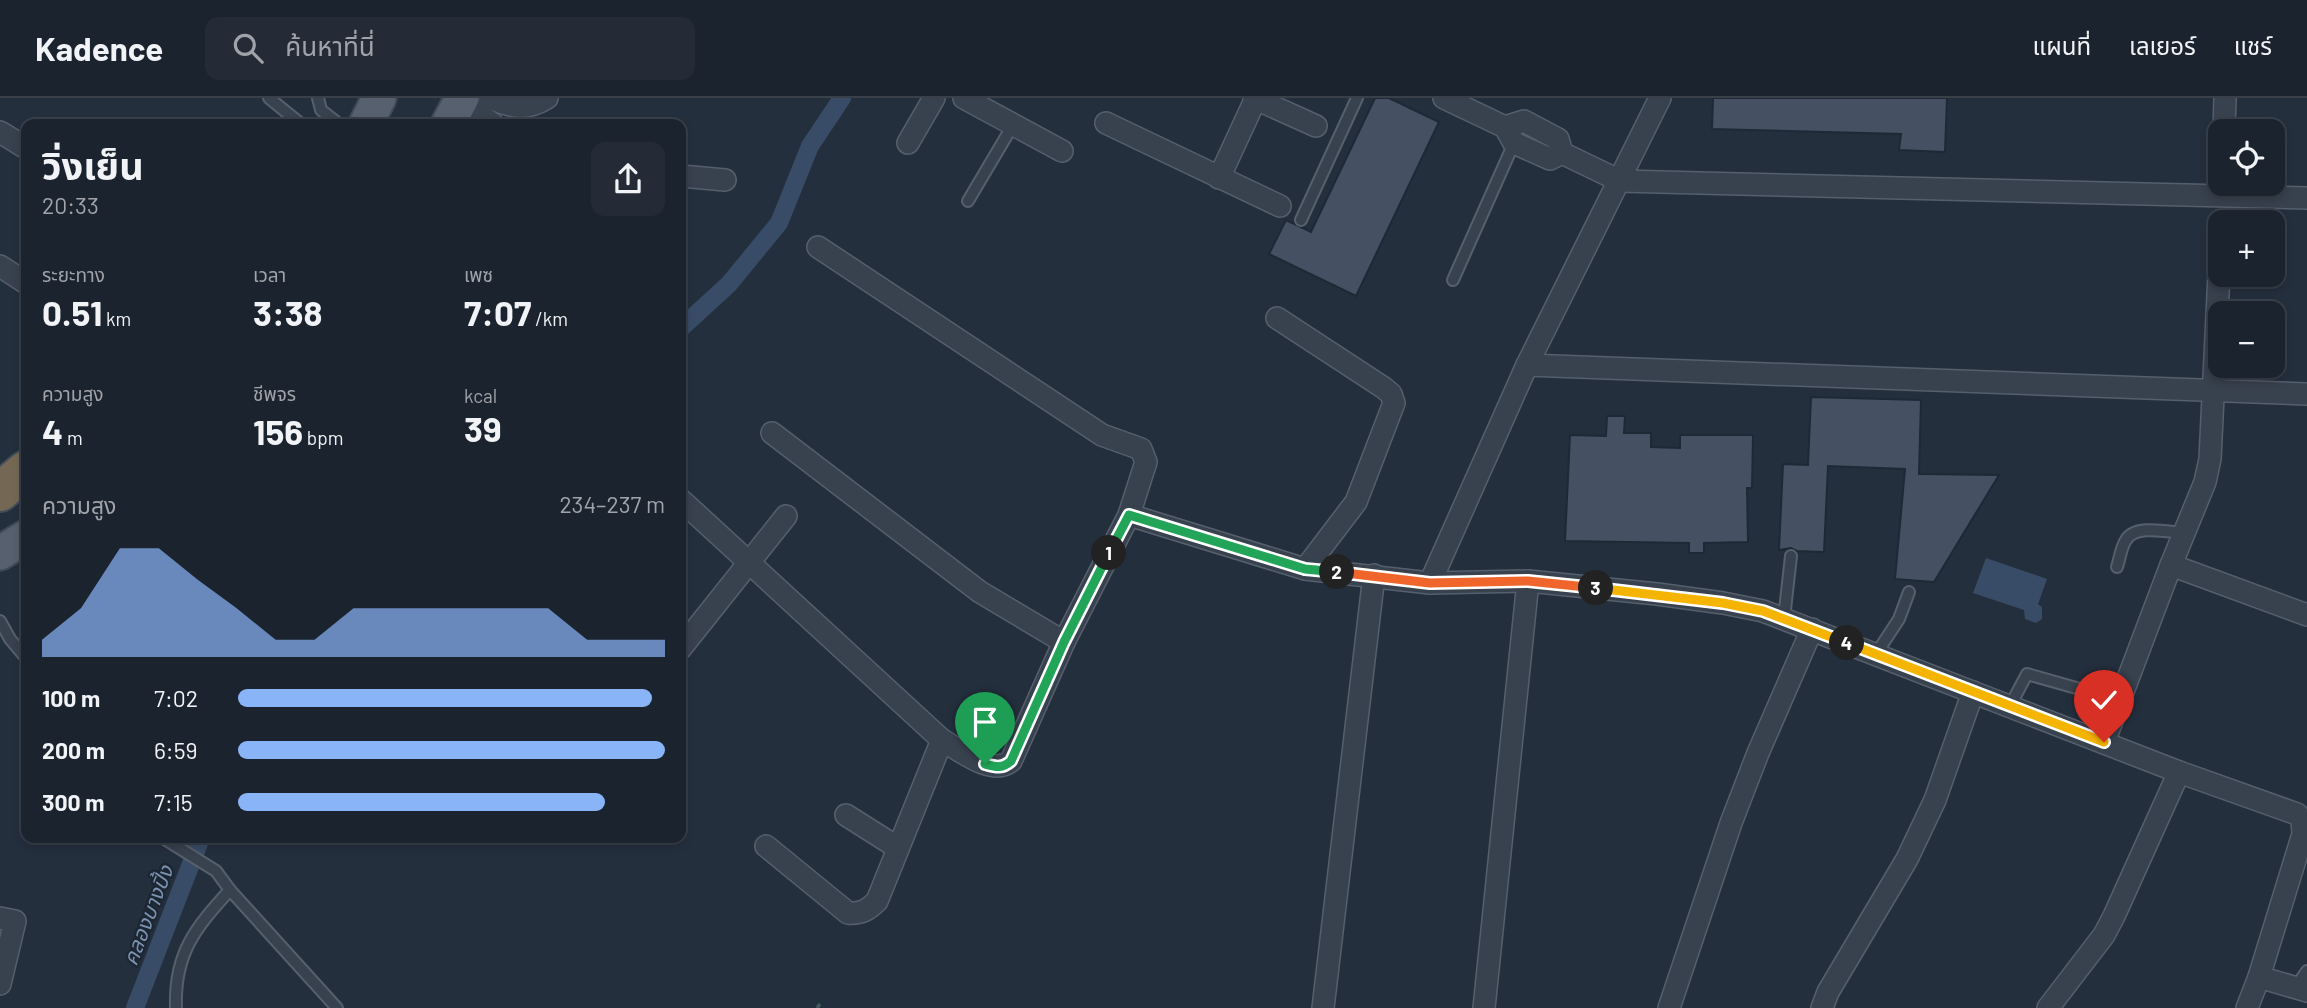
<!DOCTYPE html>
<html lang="th">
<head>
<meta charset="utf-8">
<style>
	body { margin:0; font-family:Barlow,"Noto Sans Thai",sans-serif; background:#242b36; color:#f1f3f6; height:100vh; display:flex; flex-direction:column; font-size:26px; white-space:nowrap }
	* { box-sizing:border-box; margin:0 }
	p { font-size:23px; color:#a0a4aa }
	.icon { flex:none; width:38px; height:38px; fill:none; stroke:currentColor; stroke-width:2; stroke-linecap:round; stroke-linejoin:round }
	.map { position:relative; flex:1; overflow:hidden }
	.panel { position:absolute; left:21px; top:21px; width:665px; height:724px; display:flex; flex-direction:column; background:#1b232e; border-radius:14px; box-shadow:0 4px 10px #0003,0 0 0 2px #39404a }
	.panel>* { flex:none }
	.controls { position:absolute; left:2208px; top:21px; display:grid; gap:14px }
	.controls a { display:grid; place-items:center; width:77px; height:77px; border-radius:14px; background:#1b232e; box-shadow:0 4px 10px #0003,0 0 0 2px #39404a; font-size:35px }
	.pin { position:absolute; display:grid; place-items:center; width:60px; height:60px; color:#fff; margin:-72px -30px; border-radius:50% 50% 50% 0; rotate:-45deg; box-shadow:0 0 7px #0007 }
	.pin .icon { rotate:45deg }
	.km { position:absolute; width:35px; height:35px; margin:-18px; border-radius:50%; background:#222; color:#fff; font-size:19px; line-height:35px; text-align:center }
	.round { display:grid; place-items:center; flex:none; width:74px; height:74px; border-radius:14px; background:#242b36 }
	.overview { display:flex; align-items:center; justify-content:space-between; height:119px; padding:0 21px }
	h1 { font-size:38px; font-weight:700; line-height:52px }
	.stats { display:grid; grid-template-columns:repeat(3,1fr); gap:10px; height:119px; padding:7px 21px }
	.stats div { display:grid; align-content:center }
	.stats b { font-size:35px; font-weight:700 }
	.stats small { font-size:19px; font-weight:400 }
	.stats p { font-size:19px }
	.chart { height:196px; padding:14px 21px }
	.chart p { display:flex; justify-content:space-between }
	.chart svg { width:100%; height:126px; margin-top:7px; fill:#8ab4f8; opacity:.7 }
	ul { padding:0 21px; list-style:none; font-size:23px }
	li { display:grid; grid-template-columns:112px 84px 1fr; align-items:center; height:52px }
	li i { height:18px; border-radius:9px; background:#8ab4f8 }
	header { display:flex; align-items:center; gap:42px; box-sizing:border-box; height:98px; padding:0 35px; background:#1b232e; border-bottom:2px solid #39404a }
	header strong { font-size:33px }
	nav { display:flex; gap:38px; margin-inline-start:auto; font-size:24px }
	.search { width:490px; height:63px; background:#242b36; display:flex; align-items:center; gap:18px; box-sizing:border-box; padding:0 24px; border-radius:14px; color:#a0a4aa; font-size:26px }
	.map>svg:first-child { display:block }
</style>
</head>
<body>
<header>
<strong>Kadence</strong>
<div class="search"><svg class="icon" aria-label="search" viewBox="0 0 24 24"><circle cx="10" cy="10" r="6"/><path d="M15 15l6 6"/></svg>ค้นหาที่นี่</div>
<nav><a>แผนที่</a><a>เลเยอร์</a><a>แชร์</a></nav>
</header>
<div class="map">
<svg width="2307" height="910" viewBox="0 0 2307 910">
	<rect width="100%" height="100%" fill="#242f3e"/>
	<!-- water -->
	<polygon fill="#394c67" points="1986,460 2047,481 2038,506 2042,509 2042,521 2036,525 2025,521 2024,512 1973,495"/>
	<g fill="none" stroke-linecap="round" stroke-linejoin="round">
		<!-- canal -->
		<g stroke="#394c67" stroke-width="18">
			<polyline points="681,230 729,186 779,125 810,48 842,0"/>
			<polyline points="135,910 201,740"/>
		</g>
	</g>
	<!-- building -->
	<g fill="#455162" stroke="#1f2835" stroke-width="2">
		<polygon points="1375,0 1389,0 1439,24 1356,198 1269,156 1286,122 1311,134"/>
		<polygon points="1713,0 1947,0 1945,54 1899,52 1901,36 1712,31"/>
		<polygon points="1811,299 1921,302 1919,376 1999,377 1934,484 1895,481 1905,371 1828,368 1824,454 1797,453 1791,450 1779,452 1783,366 1808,367"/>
		<polygon points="1607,318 1625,318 1624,335 1651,335 1651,349 1680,350 1680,337 1753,337 1752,390 1747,390 1748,444 1704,445 1704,455 1689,455 1689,445 1565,443 1570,337 1606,338"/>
	</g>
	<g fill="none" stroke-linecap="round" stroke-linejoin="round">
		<defs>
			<g id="lane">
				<polyline points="269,0 301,26"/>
				<polyline points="318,0 321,12 339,26"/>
				<polyline points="968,103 1013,27"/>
				<polyline points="1301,122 1357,0"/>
				<polyline points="1453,182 1514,45"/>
				<path d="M 2117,469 C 2120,460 2121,449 2126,442 C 2135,426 2168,434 2184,435"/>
				<polyline points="1784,521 1791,458"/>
				<polyline points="0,523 10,541 26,560"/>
				<polyline points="1876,556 1899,521 1909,494"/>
				<polyline points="2010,608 2027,576 2119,602"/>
				<polyline points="163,740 216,773 230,792 337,910"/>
				<polyline points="2295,890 2307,873"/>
				<path d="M 176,910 C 174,856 195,830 230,792"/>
			</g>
			<g id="street">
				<path d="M 490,0 C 510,9 527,13 547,0"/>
				<polyline points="964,0 1062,53"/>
				<polyline points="1254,0 1316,28"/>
				<polyline points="1444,0 1505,29 1514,45 1550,61 1562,55"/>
				<polyline points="460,3 493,26"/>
				<polyline points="1106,25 1280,108"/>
				<polyline points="1505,29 1524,23 1558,41 1562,55 1620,83 2307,100"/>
				<polyline points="2224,33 2225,0"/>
				<polyline points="0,34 26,50"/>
				<polyline points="908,45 934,0"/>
				<polyline points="681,78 725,82"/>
				<polyline points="1219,80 1256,0"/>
				<polyline points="0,168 26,185"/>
				<polyline points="1277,220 1384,290 1391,296 1394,305 1356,404 1305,471"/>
				<polyline points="1527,267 2307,296"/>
				<polyline points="772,335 980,494 1064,544"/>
				<path d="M 681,402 L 942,642 C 960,652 992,679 1011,663 L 1064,544 L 1129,417 L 1146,364 L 1141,351 L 1102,337 L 818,149"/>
				<polyline points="1129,417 1305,471 1430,485 1528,483 1657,496 1723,505 1763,513 2179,674 2297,716 2302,722 2303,736 2259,879 2307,893"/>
				<polyline points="2171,467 2307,517"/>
				<polyline points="1430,485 1527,267 1660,0"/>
				<polyline points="681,550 786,418"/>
				<polyline points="2104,644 2171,467 2205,384 2210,361 2221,135"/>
				<polyline points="846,717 898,750"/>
				<path d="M 766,748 L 848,815 C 861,816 868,812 877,803 L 942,642"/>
				<polyline points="0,820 15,823 0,886"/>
				<polyline points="1323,910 1374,477"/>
				<polyline points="1484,910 1528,483"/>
				<polyline points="1669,910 1731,725 1758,655 1812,531"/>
				<polyline points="1822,910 1828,894 1907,761 1935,702 1973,594"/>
				<polyline points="2048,910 2104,837 2114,818 2179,674"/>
				<polyline points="2247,910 2259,879"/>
			</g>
			<g id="primary">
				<polyline points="366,26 379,0"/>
				<polyline points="448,26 462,0"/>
				<polyline points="0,455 26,439"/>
			</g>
			<polyline id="highway" points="0,394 26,372"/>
		</defs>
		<!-- lane casing -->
		<use href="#lane" stroke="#565f6c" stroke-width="14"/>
		<!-- street casing -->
		<use href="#street" stroke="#565f6c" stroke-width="24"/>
		<!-- primary casing -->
		<use href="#primary" stroke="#414a57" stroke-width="37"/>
		<!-- highway casing -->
		<use href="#highway" stroke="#434c59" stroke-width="42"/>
		<!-- path -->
		<polyline stroke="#44595c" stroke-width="3.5" stroke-dasharray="5 5" stroke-linecap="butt" points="817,910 820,906"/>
		<!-- lane -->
		<use href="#lane" stroke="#38414e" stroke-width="10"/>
		<!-- street -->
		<use href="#street" stroke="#38414e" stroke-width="21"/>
		<!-- primary -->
		<use href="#primary" stroke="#56606e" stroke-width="33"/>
		<!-- highway -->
		<use href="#highway" stroke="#746855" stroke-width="38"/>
	</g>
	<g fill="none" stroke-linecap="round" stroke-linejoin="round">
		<defs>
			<path id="split-1" d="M 985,666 C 996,669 1002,671 1011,663 L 1064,544 L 1109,455"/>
			<polyline id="split-2" points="1109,455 1129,417 1305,471 1337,474"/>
			<polyline id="split-3" points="1337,474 1430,485 1528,483 1596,490"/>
			<polyline id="split-4" points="1596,490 1723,505 1763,513 1847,545"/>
			<polyline id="split-5" points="1847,545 2104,644"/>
		</defs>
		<!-- split-1 casing -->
		<use href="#split-1" stroke="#fff" stroke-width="14"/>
		<!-- split-2 casing -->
		<use href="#split-2" stroke="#fff" stroke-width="14"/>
		<!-- split-3 casing -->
		<use href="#split-3" stroke="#fff" stroke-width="14"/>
		<!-- split-4 casing -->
		<use href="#split-4" stroke="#fff" stroke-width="14"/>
		<!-- split-5 casing -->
		<use href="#split-5" stroke="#fff" stroke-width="14"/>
		<!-- split-1 -->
		<use href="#split-1" stroke="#22a559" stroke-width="9"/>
		<!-- split-2 -->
		<use href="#split-2" stroke="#22a559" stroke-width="9"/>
		<!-- split-3 -->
		<use href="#split-3" stroke="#f0652b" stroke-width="9"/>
		<!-- split-4 -->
		<use href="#split-4" stroke="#f5b400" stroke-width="9"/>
		<!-- split-5 -->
		<use href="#split-5" stroke="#f5b400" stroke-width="9"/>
	</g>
	<g text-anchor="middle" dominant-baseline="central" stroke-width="5" stroke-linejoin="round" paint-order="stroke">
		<!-- water labels -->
		<g font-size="21" font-style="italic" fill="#7c92b1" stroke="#1d2633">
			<text transform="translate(147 817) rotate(-69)">คลองบางปิ้ง</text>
		</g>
	</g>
</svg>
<div class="controls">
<a><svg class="icon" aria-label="locate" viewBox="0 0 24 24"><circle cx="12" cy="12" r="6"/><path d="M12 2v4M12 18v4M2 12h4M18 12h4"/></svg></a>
<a>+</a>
<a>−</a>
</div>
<div class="pin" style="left:985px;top:666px;background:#1e9e55"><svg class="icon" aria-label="arrive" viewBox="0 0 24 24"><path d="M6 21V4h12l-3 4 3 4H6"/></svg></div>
<div class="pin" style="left:2104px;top:644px;background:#d93025"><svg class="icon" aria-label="check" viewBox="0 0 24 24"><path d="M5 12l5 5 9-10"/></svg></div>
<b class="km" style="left:1109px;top:455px">1</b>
<b class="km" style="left:1337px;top:474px">2</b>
<b class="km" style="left:1596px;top:490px">3</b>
<b class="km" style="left:1847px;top:545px">4</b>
<section class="panel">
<div class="overview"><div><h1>วิ่งเย็น</h1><p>20:33</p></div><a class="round"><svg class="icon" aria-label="share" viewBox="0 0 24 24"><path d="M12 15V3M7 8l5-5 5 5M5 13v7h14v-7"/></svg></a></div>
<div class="stats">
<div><p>ระยะทาง</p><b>0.51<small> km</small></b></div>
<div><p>เวลา</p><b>3:38</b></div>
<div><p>เพซ</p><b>7:07<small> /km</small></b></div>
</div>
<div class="stats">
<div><p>ความสูง</p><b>4<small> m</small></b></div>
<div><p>ชีพจร</p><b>156<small> bpm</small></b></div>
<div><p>kcal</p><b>39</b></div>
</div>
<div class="chart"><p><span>ความสูง</span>234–237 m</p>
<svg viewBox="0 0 160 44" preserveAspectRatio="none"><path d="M0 44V38L10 27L20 6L30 6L40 17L50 27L60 38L70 38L80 27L90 27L100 27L110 27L120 27L130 27L140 38L150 38L160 38V44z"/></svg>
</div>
<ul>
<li><b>100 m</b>7:02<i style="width:97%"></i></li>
<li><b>200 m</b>6:59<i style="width:100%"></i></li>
<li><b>300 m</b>7:15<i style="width:86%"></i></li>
</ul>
</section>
</div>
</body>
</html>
